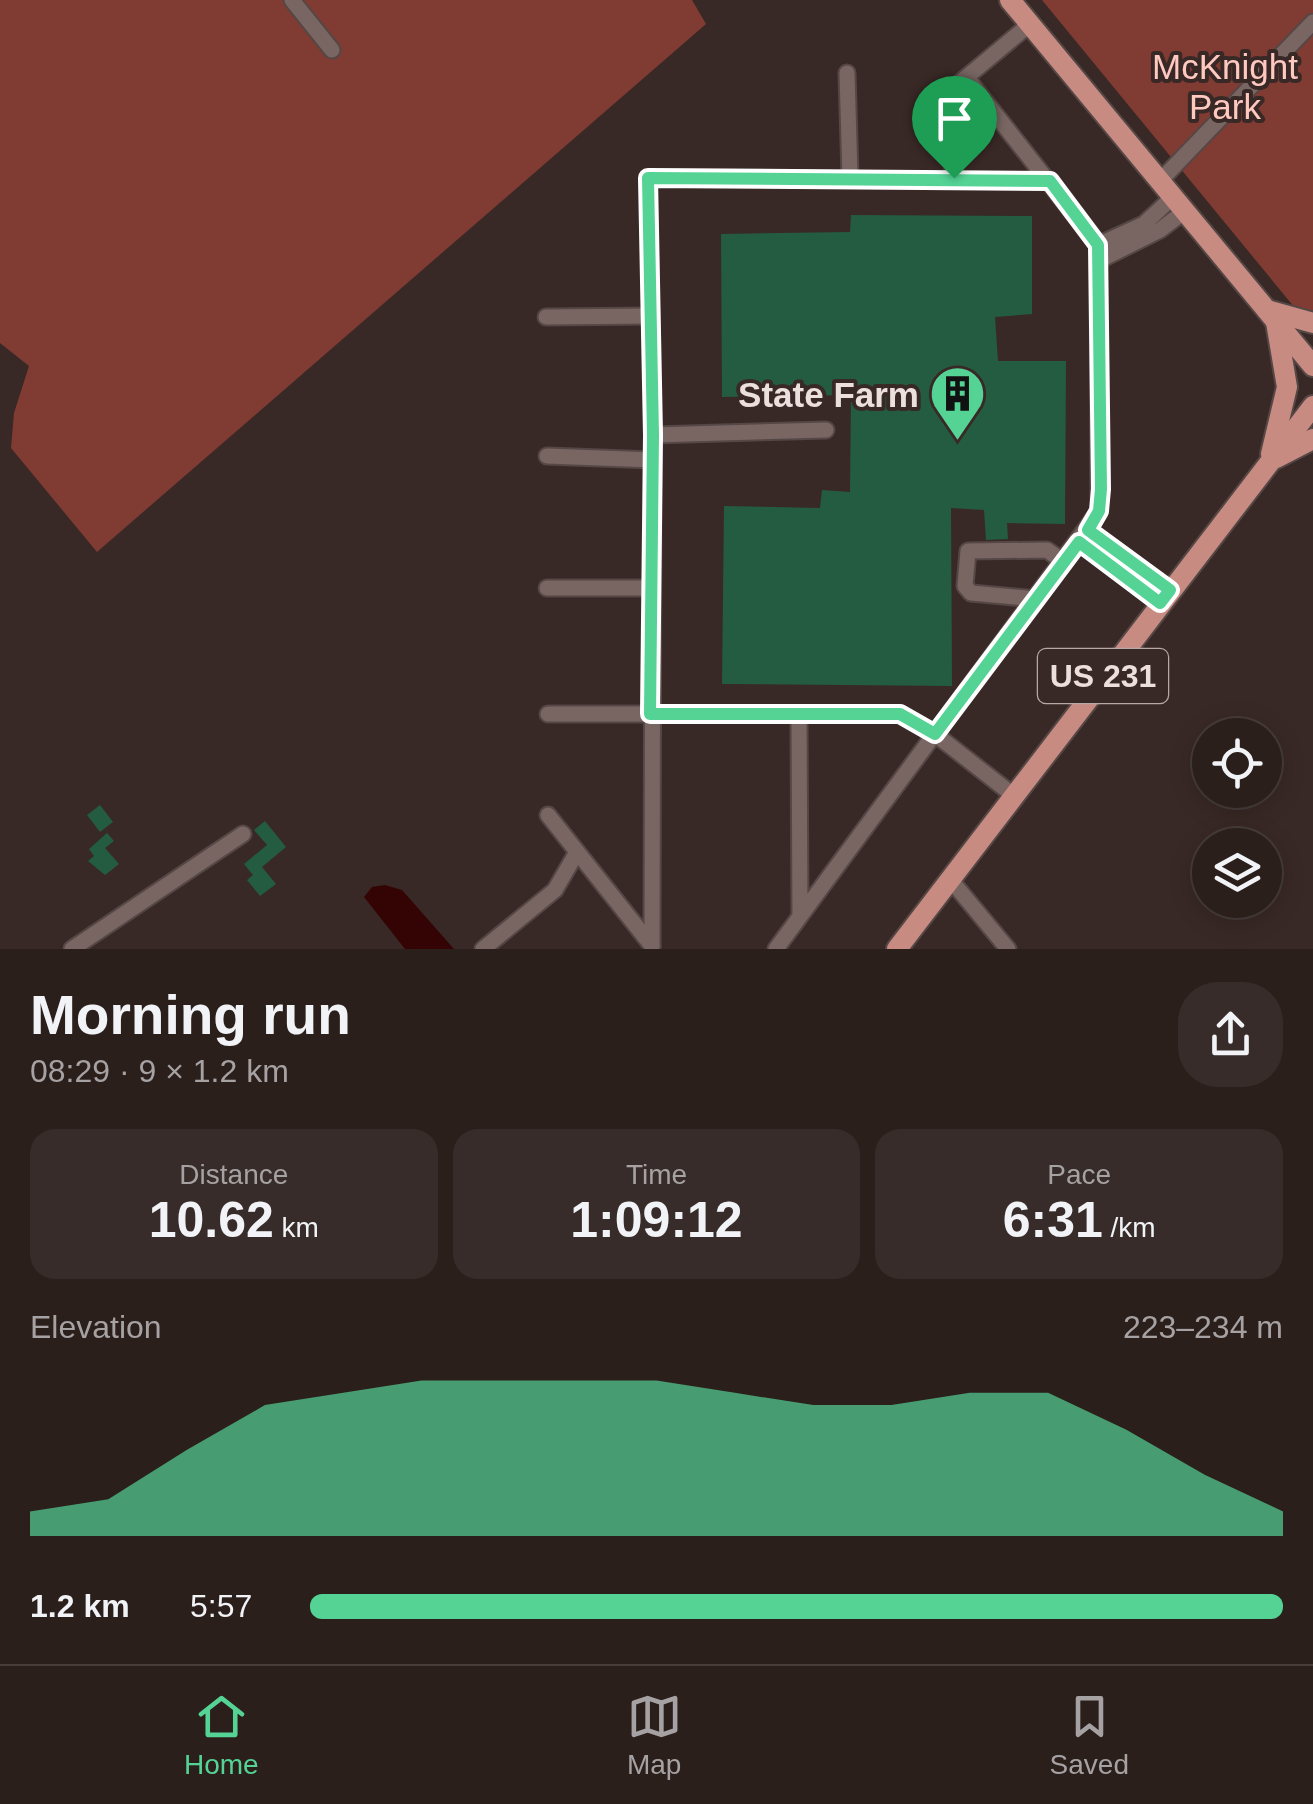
<!DOCTYPE html>
<html lang="en">
<head>
<meta charset="utf-8">
<style>
	body { margin:0; font-family:Helvetica,sans-serif; background:#372c29; color:#f1f3f6; height:100vh; display:flex; flex-direction:column; font-size:38px; white-space:nowrap }
	* { box-sizing:border-box; margin:0 }
	p { font-size:32px; color:#a6a2a3 }
	.icon { flex:none; width:55px; height:55px; fill:none; stroke:currentColor; stroke-width:2; stroke-linecap:round; stroke-linejoin:round }
	.map { position:relative; height:949px; overflow:hidden }
	.sheet { display:flex; flex-direction:column; background:#2b1f1c; flex:1 }
	.sheet>* { flex:none }
	.fabs { position:absolute; left:1192px; top:718px; display:grid; gap:20px }
	.fabs a { display:grid; place-items:center; width:90px; height:90px; border-radius:50%; background:#2b1f1c; box-shadow:0 5px 25px #0003,0 0 0 2px #473d3b; font-size:50px }
	.pin { position:absolute; display:grid; place-items:center; width:85px; height:85px; color:#fff; margin:-102px -42px; border-radius:50% 50% 50% 0; rotate:-45deg; box-shadow:0 0 10px #0007 }
	.pin .icon { rotate:45deg }
	.round { display:grid; place-items:center; flex:none; width:105px; height:105px; border-radius:40px; background:#372c29 }
	.overview { display:flex; align-items:center; justify-content:space-between; height:170px; padding:0 30px }
	h1 { font-size:55px; font-weight:600; line-height:75px }
	.metrics { display:grid; grid-template-columns:repeat(3,1fr); gap:15px; height:170px; padding:10px 30px }
	.metrics div { display:grid; align-content:center; border-radius:25px; background:#372c29; text-align:center }
	.metrics b { font-size:50px; font-weight:600 }
	.metrics small { font-size:28px; font-weight:400 }
	.metrics p { font-size:28px }
	.chart { height:280px; padding:20px 30px }
	.chart p { display:flex; justify-content:space-between }
	.chart svg { width:100%; height:180px; margin-top:10px; fill:#54d395; opacity:.7 }
	ul { padding:0 30px; list-style:none; font-size:32px }
	li { display:grid; grid-template-columns:160px 120px 1fr; align-items:center; height:75px }
	li i { height:25px; border-radius:12px; background:#54d395 }
	.tabs { display:flex; justify-content:space-around; align-items:center; height:140px; border-top:2px solid #473d3b; background:#2b1f1c; font-size:28px; color:#a6a2a3 }
	.tabs a { display:grid; justify-items:center; gap:5px }
	.tabs .selected { color:#54d395 }
	.map>svg:first-child { display:block }
</style>
</head>
<body>
<div class="map">
<svg width="1313" height="949" viewBox="0 0 1313 949">
	<rect width="100%" height="100%" fill="#392926"/>
	<!-- green -->
	<g fill="#803b33">
		<polygon points="0,0 692,0 706,24 97,552 11,448 14,413 29,366 0,343"/>
		<polygon points="1042,0 1313,0 1313,330"/>
	</g>
	<!-- water -->
	<polygon fill="#330403" points="385,885 402,890 454,949 405,949 364,897 372,887"/>
	<!-- building -->
	<g fill="#235c40">
		<polygon points="851,215 1032,216 1032,314 995,317 998,361 1066,361 1065,524 1007,523 1008,539 986,540 984,510 951,508 952,686 722,684 724,506 820,508 822,490 850,492 851,395 722,397 721,234 850,232"/>
		<polygon points="100,805 113,822 100,832 87,815"/>
		<polygon points="265,821 286,847 262,867 276,884 260,896 247,880 253,875 244,864 267,845 254,830"/>
		<polygon points="107,833 114,841 105,848 119,864 105,875 88,861 94,856 89,849"/>
	</g>
	<g fill="none" stroke-linecap="round" stroke-linejoin="round">
		<defs>
			<g id="minor">
				<polyline points="292,0 332,50"/>
				<polyline points="847,73 850,177"/>
				<polyline points="953,178 951,97 957,85 1030,24"/>
				<polyline points="1160,181 1313,22"/>
				<polyline points="1098,245 1144,224 1173,197"/>
				<polyline points="1100,260 1160,230 1185,211"/>
				<polyline points="546,317 651,316"/>
				<polyline points="653,435 826,430"/>
				<polyline points="547,456 653,460"/>
				<polyline points="1088,530 1169,590"/>
				<polyline points="1079,542 1160,603"/>
				<polyline points="547,588 652,588"/>
				<polyline points="1036,599 971,593 965,586 968,551 1047,550 1064,562"/>
				<polyline points="548,714 900,714 935,734 1013,795"/>
				<polyline points="799,714 800,915"/>
				<polyline points="548,815 652,946"/>
				<polyline points="950,879 1008,949"/>
				<polyline points="652,946 653,435 648,178 1050,181"/>
				<polyline points="72,949 243,834"/>
				<polyline points="483,949 555,890 577,852"/>
				<polyline points="776,949 1099,511 1098,245 967,78"/>
			</g>
			<g id="major">
				<polyline points="1010,0 1313,366"/>
				<polyline points="1267,310 1313,323"/>
				<polyline points="1271,454 1287,387 1276,322"/>
				<polyline points="1276,458 1313,439"/>
				<polyline points="897,949 1313,406"/>
			</g>
		</defs>
		<!-- minor casing -->
		<use href="#minor" stroke="#554745" stroke-width="19"/>
		<!-- major casing -->
		<use href="#major" stroke="#554745" stroke-width="24"/>
		<!-- minor -->
		<use href="#minor" stroke="#796663" stroke-width="15"/>
		<!-- major -->
		<use href="#major" stroke="#c78b82" stroke-width="20"/>
	</g>
	<g fill="none" stroke-linecap="round" stroke-linejoin="round">
		<defs>
			<polygon id="route" points="648,178 1050,181 1098,245 1101,489 1099,511 1088,530 1170,590 1160,603 1079,542 935,734 900,714 650,714 653,435"/>
		</defs>
		<!-- route casing -->
		<use href="#route" stroke="#fff" stroke-width="20"/>
		<!-- route -->
		<use href="#route" stroke="#54d395" stroke-width="12"/>
	</g>
	<!-- icons -->
	<defs>
		<symbol id="building-pin" viewBox="-11 -11 22 30"><path d="M0 17L-7.5 6A9.5 9.5 0 1 1 7.5 6Z" fill="#54d395" stroke="#392926"/><path d="M-4-6H4V6H1V3H-1V6H-4ZM-2.5-4.3h1.7v1.8h-1.7ZM.8-4.3h1.7v1.8H.8ZM-2.5-1h1.7V.8h-1.7ZM.8-1h1.7V.8H.8Z" fill="#111"/></symbol>
	</defs>
	<g fill-rule="evenodd">
		<use href="#building-pin" x="926" y="362" width="63" height="86"/>
	</g>
	<g text-anchor="middle" dominant-baseline="central" stroke-width="8" stroke-linejoin="round" paint-order="stroke">
		<!-- shield labels -->
		<rect fill="#392926" stroke="#b6a9a8" stroke-width="2.5" x="1038" y="649" width="130" height="54" rx="8"/>
		<g font-size="32" font-weight="bold" fill="#ece0df">
			<text x="1103" y="676">US 231</text>
		</g>
		<!-- park labels -->
		<g font-size="35" fill="#ffc9c0" stroke="#392926">
			<text x="1225" y="66">McKnight<tspan x="1225" dy="40">Park</tspan></text>
		</g>
		<!-- poi labels -->
		<g font-size="35" font-weight="bold" fill="#ece0df" stroke="#392926" text-anchor="end">
			<text x="919" y="394">State Farm</text>
		</g>
	</g>
</svg>
<div class="fabs">
<a><svg class="icon" aria-label="locate" viewBox="0 0 24 24"><circle cx="12" cy="12" r="6"/><path d="M12 2v4M12 18v4M2 12h4M18 12h4"/></svg></a>
<a><svg class="icon" aria-label="layers" viewBox="0 0 24 24"><path d="M12 4l9 5-9 5-9-5zM3 14l9 5 9-5"/></svg></a>
</div>
<div class="pin" style="left:954px;top:178px;background:#1e9e55"><svg class="icon" aria-label="arrive" viewBox="0 0 24 24"><path d="M6 21V4h12l-3 4 3 4H6"/></svg></div>
</div>
<section class="sheet">
<div class="overview"><div><h1>Morning run</h1><p>08:29 · 9 × 1.2 km</p></div><a class="round"><svg class="icon" aria-label="share" viewBox="0 0 24 24"><path d="M12 15V3M7 8l5-5 5 5M5 13v7h14v-7"/></svg></a></div>
<div class="metrics">
<div><p>Distance</p><b>10.62<small> km</small></b></div>
<div><p>Time</p><b>1:09:12</b></div>
<div><p>Pace</p><b>6:31<small> /km</small></b></div>
</div>
<div class="chart"><p><span>Elevation</span>223–234 m</p>
<svg viewBox="0 0 160 44" preserveAspectRatio="none"><path d="M0 44V38L10 35L20 23L30 12L40 9L50 6L60 6L70 6L80 6L90 9L100 12L110 12L120 9L130 9L140 18L150 29L160 38V44z"/></svg>
</div>
<ul>
<li><b>1.2 km</b>5:57<i style="width:100%"></i></li>
</ul>
</section>
<nav class="tabs">
<a class="selected"><svg class="icon" aria-label="home" viewBox="0 0 24 24"><path d="M3 11l9-7 9 7M6 9v11h12V9"/></svg>Home</a>
<a><svg class="icon" aria-label="map" viewBox="0 0 24 24"><path d="M3 6l6-2 6 2 6-2v14l-6 2-6-2-6 2zM9 4v14M15 6v14"/></svg>Map</a>
<a><svg class="icon" aria-label="saved" viewBox="0 0 24 24"><path d="M7 4h10v16l-5-4-5 4z"/></svg>Saved</a>
</nav>
</body>
</html>
